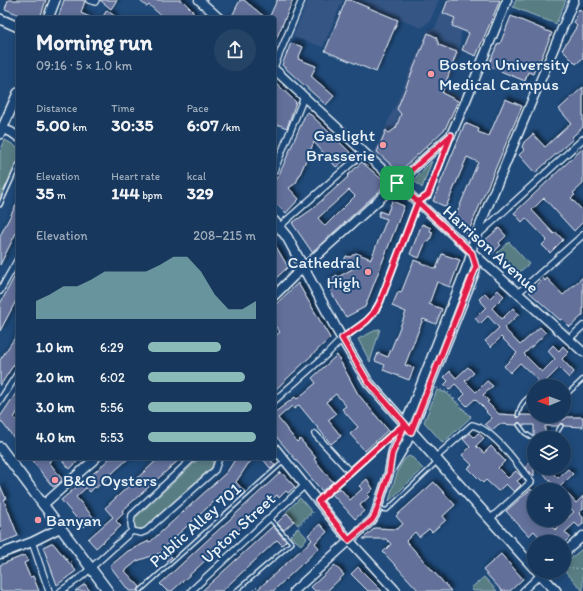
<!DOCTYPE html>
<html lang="en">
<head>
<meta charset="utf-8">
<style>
	body { margin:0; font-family:Itim,sans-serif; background:#244365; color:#f1f3f6; height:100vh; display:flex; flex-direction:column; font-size:15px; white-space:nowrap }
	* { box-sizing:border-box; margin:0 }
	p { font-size:13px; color:#9eacbb }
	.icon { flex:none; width:22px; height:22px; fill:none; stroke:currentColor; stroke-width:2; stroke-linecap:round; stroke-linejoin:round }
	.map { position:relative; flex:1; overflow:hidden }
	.drawer { position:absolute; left:16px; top:16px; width:260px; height:444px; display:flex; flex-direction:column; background:#17385c; border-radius:4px; box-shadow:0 2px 10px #0003,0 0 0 1px #365272 }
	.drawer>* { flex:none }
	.needle { width:26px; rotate:269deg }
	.tools { position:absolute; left:527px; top:379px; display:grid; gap:8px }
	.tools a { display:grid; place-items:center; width:44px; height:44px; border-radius:50%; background:#17385c; box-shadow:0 2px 10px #0003,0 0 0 1px #365272; font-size:20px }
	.pin { position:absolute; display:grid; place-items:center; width:34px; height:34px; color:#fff; margin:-17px; border-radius:8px; box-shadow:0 2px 6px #0006 }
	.round { display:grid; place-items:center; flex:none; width:42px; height:42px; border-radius:21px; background:#244365 }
	.headline { display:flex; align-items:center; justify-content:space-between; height:68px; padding:0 20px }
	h1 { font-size:22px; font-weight:700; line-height:30px }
	.metrics { display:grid; grid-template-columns:repeat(3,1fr); gap:6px; height:68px; padding:4px 20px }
	.metrics div { display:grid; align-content:center }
	.metrics b { font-size:17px; font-weight:700 }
	.metrics small { font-size:11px; font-weight:400 }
	.metrics p { font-size:11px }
	.chart { height:112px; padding:8px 20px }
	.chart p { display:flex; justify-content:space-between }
	.chart svg { width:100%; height:72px; margin-top:4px; fill:#8bbbb9; opacity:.7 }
	ul { padding:0 20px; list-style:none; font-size:13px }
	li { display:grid; grid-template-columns:64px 48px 1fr; align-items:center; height:30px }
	li i { height:10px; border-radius:5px; background:#8bbbb9 }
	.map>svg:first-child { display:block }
</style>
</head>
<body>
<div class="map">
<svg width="583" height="591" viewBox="0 0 583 591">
	<defs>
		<filter id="shadow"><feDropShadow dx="2.5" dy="-2.5" stdDeviation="2" flood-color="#0009"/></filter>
	</defs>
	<rect width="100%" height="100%" fill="#1f4a7a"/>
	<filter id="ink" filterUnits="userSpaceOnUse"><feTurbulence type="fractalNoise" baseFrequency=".025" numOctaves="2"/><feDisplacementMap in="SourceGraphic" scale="8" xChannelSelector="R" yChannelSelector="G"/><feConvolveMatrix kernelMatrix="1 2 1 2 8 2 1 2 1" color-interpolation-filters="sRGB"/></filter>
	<g filter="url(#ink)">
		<!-- built -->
		<g fill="#345584">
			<polygon points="308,0 343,0 323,47 293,37"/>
			<polygon points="350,0 439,0 430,21 421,28"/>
			<polygon points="447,0 474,0 461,32 459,56 446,90 464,98 451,126 419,159 397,177 373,155 387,124 427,31 435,28"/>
		</g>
		<!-- green -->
		<g fill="#587e84" stroke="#a0b8be">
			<polygon points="516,0 566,0 556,24 513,7"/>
			<polygon points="5,140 14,145 18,149 18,160 0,200 0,152"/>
			<polygon points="432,161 422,188 413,180"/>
			<polygon points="509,242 529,264 517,274 497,253"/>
			<polygon points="378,329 380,329 370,362 358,339"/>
			<polygon points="437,390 447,393 471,417 443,443 424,422"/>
			<path d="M 409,456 L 413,458 L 423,469 L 389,501 C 392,490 398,461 409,456 Z"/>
			<path d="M 200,458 L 212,458 L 213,462 L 212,467 L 144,528 C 136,531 133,526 134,519 Z"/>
			<polygon points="300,498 312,512 298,525 286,512"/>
			<polygon points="298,528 307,538 301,545 290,536"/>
			<polygon points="583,548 583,591 564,570 564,564"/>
			<polygon points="484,577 497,591 473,591 471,588"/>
		</g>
		<!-- building -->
		<g fill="#646f9a" stroke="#e8f1f8" fill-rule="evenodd" filter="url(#shadow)">
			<polygon points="8,0 46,0 40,18 27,18 5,9"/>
			<polygon points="64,0 81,0 85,1 81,13 92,18 58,18"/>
			<polygon points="100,0 117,0 111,9"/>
			<polygon points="139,0 182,0 192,10 195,18 164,18 149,5 147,7"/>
			<polygon points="240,0 244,0 266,18 231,18"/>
			<polygon points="277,0 293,0 274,44 274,18 269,18"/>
			<polygon points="346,0 350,0 398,20 376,72 325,51"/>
			<polygon points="448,0 500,0 476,56 462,50 469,33 452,26 455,18 443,13"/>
			<polygon points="579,9 583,13 583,58 576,64 562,50 577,26 574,23"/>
			<polygon points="107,10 117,18 102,18"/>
			<polygon points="511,16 552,33 540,61 538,60 533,74 528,72 525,81 488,66 498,43 500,44"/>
			<polygon points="428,33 436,37 439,45 457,52 442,93 458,101 445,129 399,172 377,152 386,130 389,133 396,128 401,114 397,109"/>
			<polygon points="291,43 303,47 298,59 316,66 311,76 334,96 326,105 282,65"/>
			<polygon points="274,81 296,102 287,128 274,123"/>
			<polygon points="583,87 583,127 572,137 573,139 535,173 519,155 524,150 522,147 524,142 533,134 545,147 571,123 559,109"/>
			<polygon points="505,99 522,106 467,235 459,227 460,226 453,222 478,162 467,157 446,207 433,201 465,123 479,129 478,132 489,136"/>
			<polygon points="308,112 352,154 336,167 314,142 296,183 289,188 299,199 286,213 274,202 274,181 279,175 306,113"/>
			<polygon points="583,148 583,184 573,193 575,195 571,198 583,211 583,222 574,231 544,198 532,210 554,234 556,232 563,240 550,253 542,245 547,240 526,218 522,222 514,213"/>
			<path d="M 362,162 L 387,184 L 312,252 L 292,223 L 311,210 L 348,177 L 347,176 ZM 349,190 L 355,196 L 325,226 L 318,218 Z"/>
			<polygon points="18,201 18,229 0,265 0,236"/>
			<polygon points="392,201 404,206 365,307 346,317 345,315 344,315 329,288 330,287 327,281 337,275 338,277 354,268 346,265 347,262 344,261 346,256 350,257 356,253 371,259 387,219 378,216 380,211 387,214"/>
			<polygon points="422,224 431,228 430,231 433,232 429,242 426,241 419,258 410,254"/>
			<polygon points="499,228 506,236 499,243 501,245 492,254 482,243"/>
			<polygon points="274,243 288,267 274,280"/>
			<polygon points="442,254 460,260 450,287 437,282 429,304 442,309 436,324 423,319 405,365 414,368 409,380 383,370 385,365 375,361 378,353 388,357 406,312 392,306 398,292 401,293 414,260 436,269"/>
			<polygon points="18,270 18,297 0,331 0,304"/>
			<polygon points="583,277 583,315 570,327 562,319 560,320 529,292 543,278 545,281 547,278 563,295"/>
			<polygon points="298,283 330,338 274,391 274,337 280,332 274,325 274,306"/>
			<polygon points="498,290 504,296 492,308 502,319 513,308 519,314 504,328 520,345 540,327 546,333 524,354 542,372 555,359 548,351 553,345 559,351 563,346 569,352 562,359 574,372 569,378 559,368 546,381 546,386 536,386 537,379 520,363 510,373 504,366 517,353 501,337 491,347 485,341 499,328 488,316 480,324 475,318 486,307 479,299 485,293 490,298"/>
			<polygon points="18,333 18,358 0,386 0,360"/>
			<polygon points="337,355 358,394 388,430 365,451 350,434 358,427 342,409 346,406 336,394 326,402 336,414 328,420 341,436 331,444 299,405 294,409 292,406 278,418 297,442 300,439 316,458 314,459 333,482 322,491 274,434 274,413 295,397 297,399 316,383 312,378"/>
			<polygon points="468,367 474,373 465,381 476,392 487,381 493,386 483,395 489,401 487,402 499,414 515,415 518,418 521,415 560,416 563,420 565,419 566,417 583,417 583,427 564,426 563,424 561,423 558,426 545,426 545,438 537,438 534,436 534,425 522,425 519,422 516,425 499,424 492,430 485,424 492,418 486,412 487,411 475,399 467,406 460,399 465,394 455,384 449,390 444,385 448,381 444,377 450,371 456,378"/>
			<polygon points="18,390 18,411 14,418 18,421 18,443 0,420 0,417"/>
			<polygon points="470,433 474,437 478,433 484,438 476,446 484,453 491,446 505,461 498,468 508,478 516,471 522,477 517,481 521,485 514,492 506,484 498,491 486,480 483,483 468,468 472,465 462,455 470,447 463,439"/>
			<polygon points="30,458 54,458 49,462 63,480 53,487"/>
			<polygon points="60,458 81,458 70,469"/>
			<polygon points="110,458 129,458 96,488 95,487 90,492 86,488 76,497 94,518 84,527 61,500 80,484 81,485"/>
			<polygon points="159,458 181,458 122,511 124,513 116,521 121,526 96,548 88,539 113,517 105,508"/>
			<polygon points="236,458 255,458 248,464 236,482 245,492 240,497 230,487 163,548 172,557 167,561 160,553 137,561 125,571 140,587 137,591 129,591 110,566 128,551 149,541 150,542 227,472"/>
			<polygon points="262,458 269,458 275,465 271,469"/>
			<polygon points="534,459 534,476 525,467"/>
			<polygon points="539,468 548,468 558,478 568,469 573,474 560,487 564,490 550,490 554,486"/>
			<polygon points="281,472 295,487 288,493 286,491 279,498 277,495 172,591 167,591 160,584"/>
			<polygon points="367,479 373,489 367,495 369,497 360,505 364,511 355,519 332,494 340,488 350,500 362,489 359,486"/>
			<polygon points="434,482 455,505 443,516 446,520 432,532 429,529 419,537 415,532 406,541 451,591 419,591 383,552 391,544 386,539 363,539 375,528 397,529 403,524 396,516"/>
			<polygon points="0,485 6,499 4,500 18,536 0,543 0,531 2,530 0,524"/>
			<polygon points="531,489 534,492 534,520 546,520 555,530 574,512 564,502 564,490 576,503 583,496 583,509 579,513 583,517 583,524 579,527 575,523 565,532 570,537 564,543 562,542 555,535 547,542 544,542 534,531 529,536 506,511"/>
			<polygon points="287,513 294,521 284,530 277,523"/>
			<polygon points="320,524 327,532 315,543 319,548 273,591 256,591 312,540 308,535"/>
			<polygon points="273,526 286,541 282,545 277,540 222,591 202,591"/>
			<polygon points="51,543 53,543 76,571 57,585 43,547"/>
			<polygon points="501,554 523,579 510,591 502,591 483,570"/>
			<polygon points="25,555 28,561 24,563 30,577 33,576 39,591 0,591 0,565"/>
			<polygon points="335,565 344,575 327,591 315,591 311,587"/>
			<polygon points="358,567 382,591 368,591 351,574"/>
			<polygon points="85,584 90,591 75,591"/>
		</g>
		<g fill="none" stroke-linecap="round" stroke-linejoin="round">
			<defs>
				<g id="service">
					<polyline points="0,205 18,165"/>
					<polyline points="564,397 583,379"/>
					<path d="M 518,415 C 520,405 524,398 534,395"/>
					<polyline points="563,417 563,416"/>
					<polyline points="519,425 525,433 534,439"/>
					<polyline points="548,438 556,434 561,426"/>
					<polyline points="378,509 387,510 436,463"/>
					<polyline points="140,591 283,462"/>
					<polyline points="236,591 292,543 269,518"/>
				</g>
				<g id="minor">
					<polyline points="89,0 95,2 96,0"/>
					<polyline points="274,67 302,0"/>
					<polyline points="274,171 304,97"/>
					<polyline points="279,227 364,152"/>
					<polyline points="478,235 583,139"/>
					<polyline points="0,291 18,259"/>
					<polyline points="518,293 583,235"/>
					<polyline points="569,339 583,326"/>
					<polyline points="0,401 18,373"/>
					<polyline points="274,401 327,354 343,338 368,320 373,314 380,302 418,202 428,195 450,138"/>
					<polyline points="315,434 350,472"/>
					<path d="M 435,458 L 472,425 C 493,429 518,465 531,482 L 490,519"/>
					<polyline points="318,501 390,436 403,426"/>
					<polyline points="132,531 141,533 146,531 215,470 219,458"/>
					<polyline points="132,531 131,523 132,515 193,458"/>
					<polyline points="32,542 49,591"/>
					<polyline points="61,591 81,577 132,531"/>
					<polyline points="191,591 305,485"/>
					<polyline points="523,591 540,575"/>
				</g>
				<g id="secondary">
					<polyline points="199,0 219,18"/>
					<polyline points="274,69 463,244 583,352"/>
					<polyline points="0,128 11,132 18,137"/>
					<polyline points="274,296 293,277 451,135 467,98 507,0"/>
					<polyline points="274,447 349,540 396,591"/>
					<polyline points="391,469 407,442 475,272 476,265 472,253"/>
					<polyline points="43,505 96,458"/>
					<polyline points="564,553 583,536"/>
					<polyline points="0,554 32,542 60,528"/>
					<polyline points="294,591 372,520 375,515 389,473 393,451 411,410 469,261 475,237 574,0"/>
				</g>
				<g id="primary">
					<polyline points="48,18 55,0"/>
					<polyline points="0,19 18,27"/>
					<polyline points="0,134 18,93"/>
					<polyline points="274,221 287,237 337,330 368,382 453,478 534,568"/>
					<polyline points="0,447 108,591"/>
					<polyline points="538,572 556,591"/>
				</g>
			</defs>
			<!-- service casing -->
			<use href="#service" stroke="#e8f1f8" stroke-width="5.5"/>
			<!-- minor casing -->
			<use href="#minor" stroke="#e8f1f8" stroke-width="8"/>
			<!-- secondary casing -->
			<use href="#secondary" stroke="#e8f1f8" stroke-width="11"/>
			<!-- primary casing -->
			<use href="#primary" stroke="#e8f1f8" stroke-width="12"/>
			<!-- path -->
			<g stroke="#e8f1f8" stroke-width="1" stroke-dasharray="1 3" stroke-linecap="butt">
				<polyline points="200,18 201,12"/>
				<polyline points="437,388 448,392 472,417"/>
				<polyline points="290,535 314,512"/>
				<polyline points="71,562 73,561"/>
				<polyline points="564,567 583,569"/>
				<polyline points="253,590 257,587"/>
				<polyline points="537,590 537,591"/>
			</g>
			<!-- service -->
			<use href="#service" stroke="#1f4a7a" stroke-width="2.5"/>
			<!-- minor -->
			<use href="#minor" stroke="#1f4a7a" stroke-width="5.5"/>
			<!-- secondary -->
			<use href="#secondary" stroke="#1f4a7a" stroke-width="8"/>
			<!-- primary -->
			<use href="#primary" stroke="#1f4a7a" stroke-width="9"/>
		</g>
	</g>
	<g fill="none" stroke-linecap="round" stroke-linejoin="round" filter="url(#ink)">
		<defs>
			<path id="route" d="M 397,183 L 418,202 L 380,302 C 370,322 360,326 342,338 L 368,382 L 405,424 L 392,454 L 389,473 L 375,515 L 372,520 L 349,540 L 318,501 L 390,436 L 405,424 L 411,432 L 476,267 L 472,253 L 418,202 L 428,195 L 451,135 L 397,183"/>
		</defs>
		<!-- route casing -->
		<use href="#route" stroke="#fff" stroke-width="8"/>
		<!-- route -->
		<use href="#route" stroke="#e11d48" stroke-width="5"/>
	</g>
	<!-- markers -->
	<g fill="#ff9aa2" stroke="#1f4a7a" stroke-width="1.5">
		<circle cx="431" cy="74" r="4"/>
		<circle cx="383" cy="145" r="4"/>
		<circle cx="368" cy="272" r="4"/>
		<circle cx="55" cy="480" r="4"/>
		<circle cx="38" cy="520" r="4"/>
	</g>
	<g text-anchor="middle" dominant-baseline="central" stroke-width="4" stroke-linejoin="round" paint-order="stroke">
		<!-- poi labels -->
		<g font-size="17" fill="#e8f1f8" stroke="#1f4a7a" text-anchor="start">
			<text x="439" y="64">Boston University<tspan x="439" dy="20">Medical Campus</tspan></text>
			<text x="375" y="135" text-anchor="end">Gaslight<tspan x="375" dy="20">Brasserie</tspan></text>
			<text x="360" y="262" text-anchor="end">Cathedral<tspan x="360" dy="20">High</tspan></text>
			<text x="63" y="480">B&amp;G Oysters</text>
			<text x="46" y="520">Banyan</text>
		</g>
		<!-- street labels -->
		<g font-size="17" fill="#e8f1f8" stroke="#1f4a7a">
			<text transform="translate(491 249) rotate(42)">Harrison Avenue</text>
			<text transform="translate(195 525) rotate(-42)">Public Alley 701</text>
			<text transform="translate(238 528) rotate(-43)">Upton Street</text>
		</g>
	</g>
</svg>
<div class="tools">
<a><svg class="needle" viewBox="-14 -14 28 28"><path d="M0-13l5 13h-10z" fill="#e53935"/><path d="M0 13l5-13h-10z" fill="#9eacbb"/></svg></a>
<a><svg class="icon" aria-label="layers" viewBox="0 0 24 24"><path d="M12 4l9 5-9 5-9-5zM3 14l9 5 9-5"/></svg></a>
<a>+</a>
<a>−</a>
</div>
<div class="pin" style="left:397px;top:183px;background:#1e9e55"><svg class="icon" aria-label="arrive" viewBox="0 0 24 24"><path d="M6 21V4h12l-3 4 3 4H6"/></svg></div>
<section class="drawer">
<div class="headline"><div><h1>Morning run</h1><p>09:16 · 5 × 1.0 km</p></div><a class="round"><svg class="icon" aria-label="share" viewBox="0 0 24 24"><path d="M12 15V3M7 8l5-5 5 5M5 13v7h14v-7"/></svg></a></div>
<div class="metrics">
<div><p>Distance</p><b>5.00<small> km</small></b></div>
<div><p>Time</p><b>30:35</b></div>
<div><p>Pace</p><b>6:07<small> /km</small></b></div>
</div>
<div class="metrics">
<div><p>Elevation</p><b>35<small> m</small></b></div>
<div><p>Heart rate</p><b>144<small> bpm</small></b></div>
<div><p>kcal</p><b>329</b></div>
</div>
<div class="chart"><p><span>Elevation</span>208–215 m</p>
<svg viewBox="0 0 160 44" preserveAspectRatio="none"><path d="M0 44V33L10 29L20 24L30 24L40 20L50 15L60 15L70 15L80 15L90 11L100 6L110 6L120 15L130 29L140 38L150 38L160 33V44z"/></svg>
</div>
<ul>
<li><b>1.0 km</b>6:29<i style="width:68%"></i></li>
<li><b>2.0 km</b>6:02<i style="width:90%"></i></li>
<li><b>3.0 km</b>5:56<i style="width:96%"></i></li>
<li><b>4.0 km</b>5:53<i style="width:100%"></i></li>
</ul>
</section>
</div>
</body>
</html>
